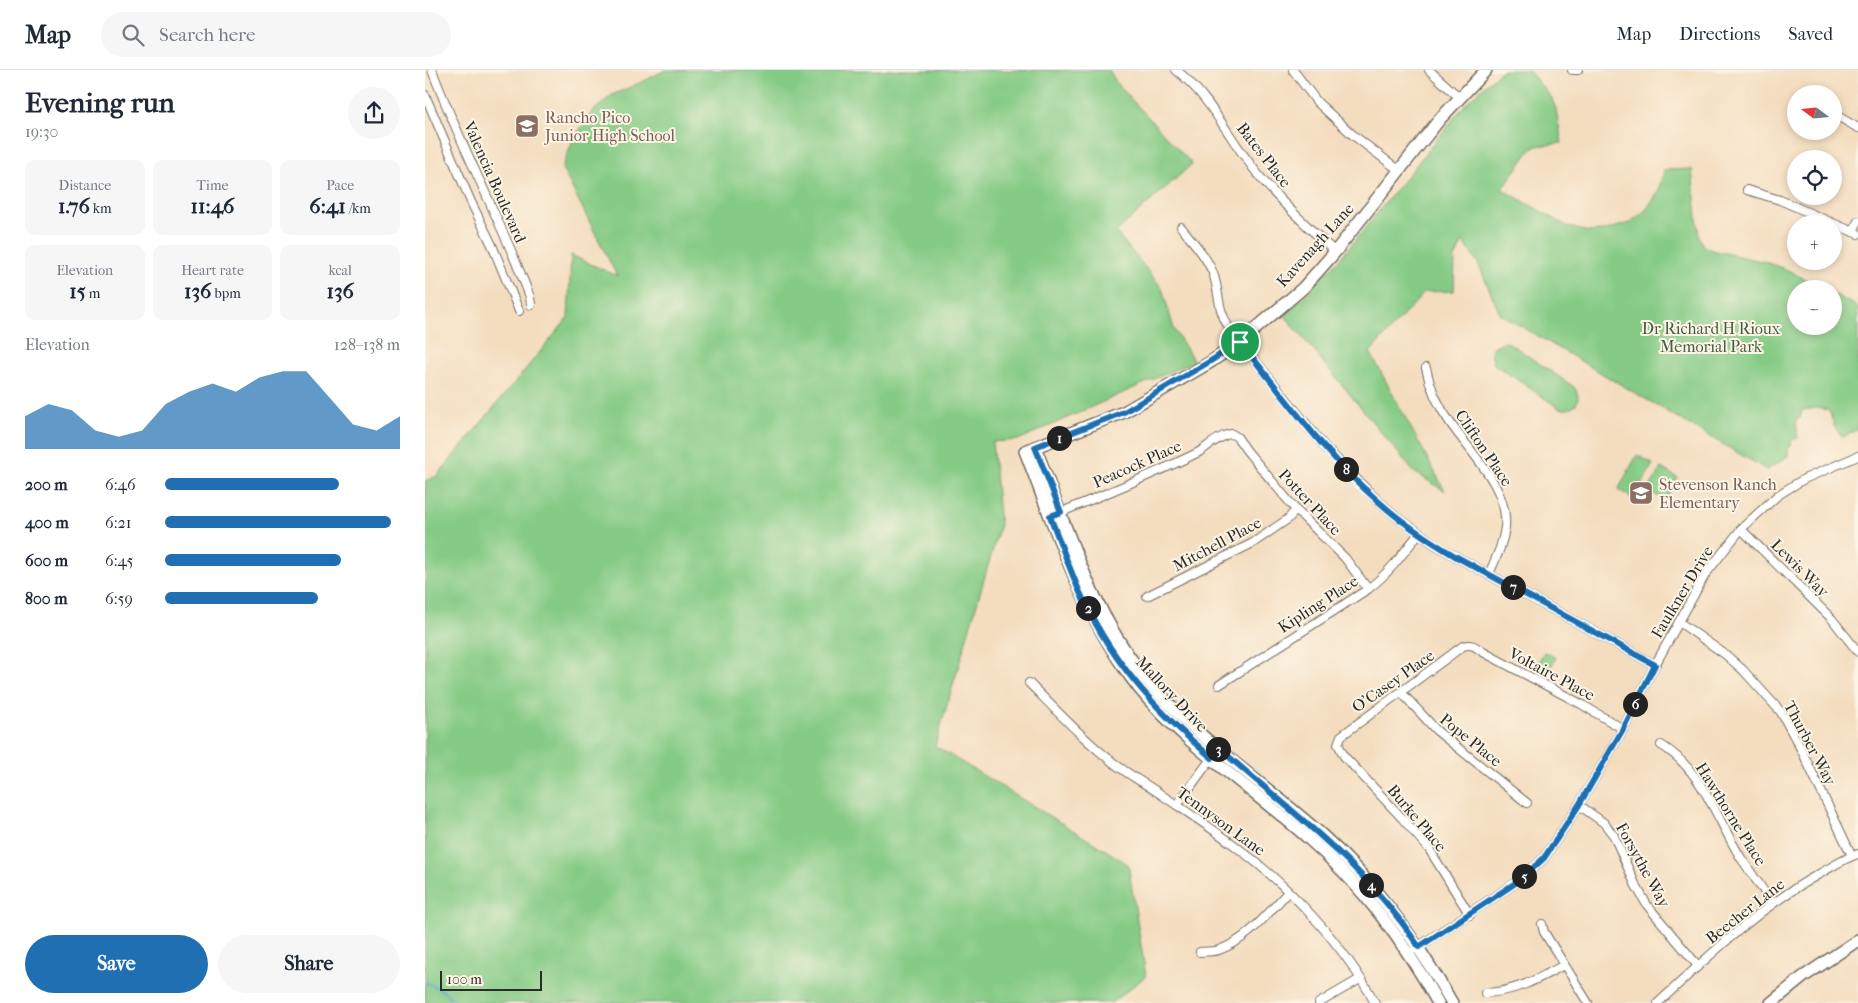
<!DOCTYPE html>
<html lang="en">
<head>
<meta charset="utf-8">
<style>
	body { margin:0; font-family:"IM FELL French Canon",serif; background:#f6f6f7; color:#1f2937; height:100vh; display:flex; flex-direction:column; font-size:19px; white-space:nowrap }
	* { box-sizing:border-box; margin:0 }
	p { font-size:16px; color:#747a83 }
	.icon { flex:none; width:28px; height:28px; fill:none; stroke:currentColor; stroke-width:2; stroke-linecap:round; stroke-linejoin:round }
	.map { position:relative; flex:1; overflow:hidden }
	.panel { display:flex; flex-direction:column; background:#fff; width:425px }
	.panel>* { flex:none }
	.needle { width:32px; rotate:286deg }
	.controls { position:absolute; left:1362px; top:15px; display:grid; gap:10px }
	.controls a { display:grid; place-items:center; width:55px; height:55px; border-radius:50%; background:#fff; box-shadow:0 2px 8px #0003; font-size:25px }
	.scale { position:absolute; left:15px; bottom:12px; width:102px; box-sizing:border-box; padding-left:5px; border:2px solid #2b2b2b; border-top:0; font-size:14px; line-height:18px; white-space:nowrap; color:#2b2b2b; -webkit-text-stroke:4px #fcf5e5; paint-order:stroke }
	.pin { position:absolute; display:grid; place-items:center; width:42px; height:42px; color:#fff; margin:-21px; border:2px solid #fff; border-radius:50%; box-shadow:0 1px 5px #0007 }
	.km { position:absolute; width:25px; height:25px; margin:-12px; border-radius:50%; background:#222; color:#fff; font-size:14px; line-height:25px; text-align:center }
	.round { display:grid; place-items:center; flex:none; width:52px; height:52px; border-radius:26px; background:#f6f6f7 }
	.head { display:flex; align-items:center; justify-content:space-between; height:85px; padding:0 25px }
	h1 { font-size:28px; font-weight:800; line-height:38px }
	.metrics { display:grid; grid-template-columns:repeat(3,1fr); gap:8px; height:85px; padding:5px 25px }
	.metrics div { display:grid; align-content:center; border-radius:10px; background:#f6f6f7; text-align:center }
	.metrics b { font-size:21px; font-weight:800 }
	.metrics small { font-size:14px; font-weight:400 }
	.metrics p { font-size:14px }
	.chart { height:140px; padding:10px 25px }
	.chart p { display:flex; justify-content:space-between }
	.chart svg { width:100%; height:90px; margin-top:5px; fill:#1f6fb2; opacity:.7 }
	.primary-button { display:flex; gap:10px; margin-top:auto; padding:10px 25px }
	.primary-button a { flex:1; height:58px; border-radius:30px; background:#1f6fb2; color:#fff; font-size:20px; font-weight:800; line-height:58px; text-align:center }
	.primary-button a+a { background:#f6f6f7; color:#1f2937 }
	ul { padding:0 25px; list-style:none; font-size:16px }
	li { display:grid; grid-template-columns:80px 60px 1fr; align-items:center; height:38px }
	li i { height:12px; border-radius:6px; background:#1f6fb2 }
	header { display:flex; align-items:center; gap:30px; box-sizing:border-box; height:70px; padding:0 25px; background:#fff; border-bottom:1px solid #e0e1e3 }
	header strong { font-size:24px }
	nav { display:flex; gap:28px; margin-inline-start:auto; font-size:18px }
	.search { width:350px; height:45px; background:#f6f6f7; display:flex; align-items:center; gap:12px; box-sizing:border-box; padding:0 18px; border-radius:28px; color:#747a83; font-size:19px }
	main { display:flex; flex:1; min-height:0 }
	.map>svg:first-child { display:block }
</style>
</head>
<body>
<header>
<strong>Map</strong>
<div class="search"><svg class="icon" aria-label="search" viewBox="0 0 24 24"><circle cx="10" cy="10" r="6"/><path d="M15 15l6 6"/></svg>Search here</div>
<nav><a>Map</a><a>Directions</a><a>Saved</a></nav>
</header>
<main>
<section class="panel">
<div class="head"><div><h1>Evening run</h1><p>19:30</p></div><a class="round"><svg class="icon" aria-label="share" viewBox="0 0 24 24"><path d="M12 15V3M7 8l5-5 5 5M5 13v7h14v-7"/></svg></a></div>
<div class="metrics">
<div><p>Distance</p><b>1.76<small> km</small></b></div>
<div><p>Time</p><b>11:46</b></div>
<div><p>Pace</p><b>6:41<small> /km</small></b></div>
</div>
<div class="metrics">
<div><p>Elevation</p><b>15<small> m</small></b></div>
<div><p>Heart rate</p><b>136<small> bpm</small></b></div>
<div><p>kcal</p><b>136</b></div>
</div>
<div class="chart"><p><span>Elevation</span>128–138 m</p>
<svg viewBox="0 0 160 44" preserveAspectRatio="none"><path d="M0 44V28L10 22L20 25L30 35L40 38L50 35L60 22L70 16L80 12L90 16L100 9L110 6L120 6L130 19L140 32L150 35L160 28V44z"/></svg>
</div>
<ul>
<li><b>200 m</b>6:46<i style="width:74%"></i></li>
<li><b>400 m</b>6:21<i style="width:96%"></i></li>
<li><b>600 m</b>6:45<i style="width:75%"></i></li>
<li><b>800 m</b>6:59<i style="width:65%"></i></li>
</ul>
<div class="primary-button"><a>Save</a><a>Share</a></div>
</section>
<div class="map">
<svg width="1433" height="933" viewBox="0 0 1433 933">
	<rect width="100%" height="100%" fill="#fcf5e5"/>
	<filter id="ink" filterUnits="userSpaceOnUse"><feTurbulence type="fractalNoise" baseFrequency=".02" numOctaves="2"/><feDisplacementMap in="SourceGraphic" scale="10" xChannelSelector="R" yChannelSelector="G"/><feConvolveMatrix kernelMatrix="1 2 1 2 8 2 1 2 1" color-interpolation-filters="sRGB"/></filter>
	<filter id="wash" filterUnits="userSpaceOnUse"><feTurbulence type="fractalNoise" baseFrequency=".0096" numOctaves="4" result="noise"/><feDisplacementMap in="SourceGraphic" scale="20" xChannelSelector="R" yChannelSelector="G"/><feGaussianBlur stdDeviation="1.12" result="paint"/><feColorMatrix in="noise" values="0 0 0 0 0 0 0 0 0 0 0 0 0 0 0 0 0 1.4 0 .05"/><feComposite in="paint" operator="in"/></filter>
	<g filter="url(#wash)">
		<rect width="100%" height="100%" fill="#f4ddbf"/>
		<!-- green -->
		<g fill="#85cb85" stroke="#587b58">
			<polygon points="240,0 684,0 693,15 767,94 691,162 737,218 749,259 769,291 593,370 567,372 575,455 510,676 703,794 721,906 686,933 0,933 0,411 12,406 143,248 146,185 192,206 137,98 148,70 167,42 187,25 219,11"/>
			<polygon points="1077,0 1103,0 1126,27 1131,39 1137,73 1111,76 1105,81 1077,119 1142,156 1163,162 1178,161 1204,153 1221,140 1233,122 1239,100 1267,99 1274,167 1279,176 1286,180 1341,192 1365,201 1398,219 1371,219 1371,256 1409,256 1409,224 1433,237 1433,359 1418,367 1410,358 1404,341 1394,338 1377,340 1375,348 1371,350 1373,368 1366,370 1366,376 1363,379 1363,386 1342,400 1075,244 1052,191 1038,171 1030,188 1029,221 1000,222 945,282 1020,421 989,402 860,246 914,190 1043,31"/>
			<path d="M 1078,272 L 1084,273 L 1149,317 C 1159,330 1149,343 1134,338 L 1069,294 L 1066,283 L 1068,277 Z"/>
			<polygon points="1212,385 1228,394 1209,429 1193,420"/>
			<polygon points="1236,398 1253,408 1240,430 1223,421"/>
			<polygon points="1119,582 1131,588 1123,602 1111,596"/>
		</g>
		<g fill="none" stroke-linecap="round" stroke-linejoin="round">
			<!-- stream -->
			<polyline stroke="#679ed5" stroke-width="2" points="0,912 17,920 32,933"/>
		</g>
	</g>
	<g filter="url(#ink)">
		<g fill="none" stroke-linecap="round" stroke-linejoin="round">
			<defs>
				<g id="street">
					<path d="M 7,0 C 36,77 76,150 105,227 L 106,235"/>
					<path d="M 751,0 C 781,23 798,57 820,87 C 845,123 878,152 910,182"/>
					<polyline points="868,0 892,32 928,65 975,101"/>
					<polyline points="1004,0 1035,28"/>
					<polyline points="1147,0 1153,0"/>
					<polyline points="0,25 46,132 67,175 94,241"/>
					<polyline points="1409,44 1433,58"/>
					<polyline points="1322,120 1355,130 1433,164"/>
					<path d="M 756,157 C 768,172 783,188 789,206 C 795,226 792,238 804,258 L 899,376 L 952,430 L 972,447 L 1011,475 L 1030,486 L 1230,595"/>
					<polyline points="1428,162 1433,151"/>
					<path d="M 1001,298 C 1005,319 1014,337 1026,354 C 1046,383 1084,419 1080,457 C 1078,474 1071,488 1064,504"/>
					<path d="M 632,444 C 679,424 728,405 774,382 C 783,376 797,364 807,364 L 812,367 L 822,381 L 871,440 L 920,488 L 943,519"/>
					<polyline points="1316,459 1407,549 1433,582"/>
					<polyline points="722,526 828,473 863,449 871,440"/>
					<polyline points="1254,552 1301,585 1318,600 1356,642 1376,679 1427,786"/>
					<path d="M 604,613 C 632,641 659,670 690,694 C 703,704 717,712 731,721 C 757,739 784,756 809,775 C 863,815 918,873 950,933"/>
					<path d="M 794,615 L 943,519 C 964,503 978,484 994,463"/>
					<polyline points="977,623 1012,661 1102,733"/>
					<path d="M 1236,675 C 1277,699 1292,750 1316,788 C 1326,803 1337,818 1347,833"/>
					<polyline points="752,735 788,686"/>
					<polyline points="1154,735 1179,753 1189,766 1210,814 1222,835 1273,896"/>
					<path d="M 1045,845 L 1004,779 L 977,748 L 919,686 L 913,674 L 916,666 L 1038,576 C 1047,573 1051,577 1058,582 L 1156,634 L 1198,659"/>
					<polyline points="1117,854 1119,862 1163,933"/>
					<polyline points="990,879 1095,810 1119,788 1154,735 1198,659 1230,595 1280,505 1316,459 1353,425 1379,409 1433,386"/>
					<path d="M 775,882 C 781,881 788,882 794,880 C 823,870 843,843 863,822"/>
					<path d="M 1060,923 C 1090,922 1113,909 1139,895"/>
					<polyline points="894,933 935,909"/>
					<path d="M 1233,933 C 1285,885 1334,837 1396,803 C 1408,796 1420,788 1433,784"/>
				</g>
				<g id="secondary">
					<path d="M 610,377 C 641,455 665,539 718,605 C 769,668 839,713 898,766 C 951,814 992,871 1027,933"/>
					<path d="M 1013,933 C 978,870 938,816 883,768 C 829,720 759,674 714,618 C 659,548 632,463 600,381 L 699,342 L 784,293 L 815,272 L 878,218 L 910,182 L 1014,50 L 1061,0"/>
					<polyline points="1346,933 1378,907 1433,870"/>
				</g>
			</defs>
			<!-- street casing -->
			<use href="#street" stroke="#71695f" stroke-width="10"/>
			<!-- secondary casing -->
			<use href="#secondary" stroke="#71695f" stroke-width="14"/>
			<!-- street -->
			<use href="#street" stroke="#fff" stroke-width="8"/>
			<!-- secondary -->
			<use href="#secondary" stroke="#fff" stroke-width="11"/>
		</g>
	</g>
	<g fill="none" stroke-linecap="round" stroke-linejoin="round" filter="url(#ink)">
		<defs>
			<path id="route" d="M 815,272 C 859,326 900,385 953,431 C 976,452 1003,470 1030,486 L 1230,595 L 1198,659 L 1154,735 L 1119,788 L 1095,810 L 994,877 C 939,793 867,743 794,678 L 787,688 C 728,638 684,589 653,518 C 643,494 634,470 625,446 L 636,442 L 610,377 L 699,342 L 784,292 Z"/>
		</defs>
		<!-- route casing -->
		<use href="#route" stroke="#fff" stroke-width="10"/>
		<!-- route -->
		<use href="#route" stroke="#1f6fb2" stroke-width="6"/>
	</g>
	<!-- icons -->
	<defs>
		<symbol id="school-square" viewBox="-11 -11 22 22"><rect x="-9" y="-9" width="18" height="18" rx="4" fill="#8d6e63" stroke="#fcf5e5"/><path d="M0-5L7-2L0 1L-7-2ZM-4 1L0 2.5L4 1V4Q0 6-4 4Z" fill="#fff"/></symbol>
	</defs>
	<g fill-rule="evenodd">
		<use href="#school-square" x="88" y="42" width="28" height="28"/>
		<use href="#school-square" x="1202" y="409" width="28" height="28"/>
	</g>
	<g text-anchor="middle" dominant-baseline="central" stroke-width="4" stroke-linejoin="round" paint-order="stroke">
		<!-- education labels -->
		<g font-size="16" fill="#785e54" stroke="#fcf5e5" text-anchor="start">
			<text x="120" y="47">Rancho Pico<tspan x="120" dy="18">Junior High School</tspan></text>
			<text x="1234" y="414">Stevenson Ranch<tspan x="1234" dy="18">Elementary</tspan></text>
		</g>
		<!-- street labels -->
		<g font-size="16" fill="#2b2b2b" stroke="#fcf5e5">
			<text transform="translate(839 85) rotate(52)">Bates Place</text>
			<text transform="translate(70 112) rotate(66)">Valencia Boulevard</text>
			<text transform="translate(890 175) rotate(-48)">Kavenagh Lane</text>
			<text transform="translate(1059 378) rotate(56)">Clifton Place</text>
			<text transform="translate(712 394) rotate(-24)">Peacock Place</text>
			<text transform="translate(885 432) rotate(47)">Potter Place</text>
			<text transform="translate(792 474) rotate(-28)">Mitchell Place</text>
			<text transform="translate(1375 498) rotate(45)">Lewis Way</text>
			<text transform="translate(1257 522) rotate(-59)">Faulkner Drive</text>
			<text transform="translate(893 534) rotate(-33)">Kipling Place</text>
			<text transform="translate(1127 604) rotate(28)">Voltaire Place</text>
			<text transform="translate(968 611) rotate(-35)">O'Casey Place</text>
			<text transform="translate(747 624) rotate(47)">Mallory Drive</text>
			<text transform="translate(1046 670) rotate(39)">Pope Place</text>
			<text transform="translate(1385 673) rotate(62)">Thurber Way</text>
			<text transform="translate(1306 744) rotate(58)">Hawthorne Place</text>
			<text transform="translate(992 748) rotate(50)">Burke Place</text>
			<text transform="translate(796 751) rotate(36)">Tennyson Lane</text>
			<text transform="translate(1218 795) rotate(61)">Forsythe Way</text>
			<text transform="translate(1320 841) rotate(-38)">Beecher Lane</text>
		</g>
		<!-- park labels -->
		<g font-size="16" fill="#465b46" stroke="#fcf5e5">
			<text x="1286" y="258">Dr Richard H Rioux<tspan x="1286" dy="18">Memorial Park</tspan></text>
		</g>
	</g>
</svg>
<div class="controls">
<a><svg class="needle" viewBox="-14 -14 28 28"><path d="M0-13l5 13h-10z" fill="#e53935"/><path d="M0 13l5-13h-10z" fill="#747a83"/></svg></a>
<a><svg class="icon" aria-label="locate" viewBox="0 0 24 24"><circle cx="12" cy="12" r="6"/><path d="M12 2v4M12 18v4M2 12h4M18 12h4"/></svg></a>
<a>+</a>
<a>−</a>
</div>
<div class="scale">100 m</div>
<div class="pin" style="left:815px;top:272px;background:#1e9e55"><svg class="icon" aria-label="arrive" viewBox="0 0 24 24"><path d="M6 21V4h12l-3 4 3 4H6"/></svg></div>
<b class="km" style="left:634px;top:368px">1</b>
<b class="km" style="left:663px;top:538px">2</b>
<b class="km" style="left:793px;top:679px">3</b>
<b class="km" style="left:946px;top:815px">4</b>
<b class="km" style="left:1099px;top:806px">5</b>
<b class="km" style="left:1210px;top:634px">6</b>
<b class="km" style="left:1088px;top:517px">7</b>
<b class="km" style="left:921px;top:399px">8</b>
</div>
</main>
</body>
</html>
